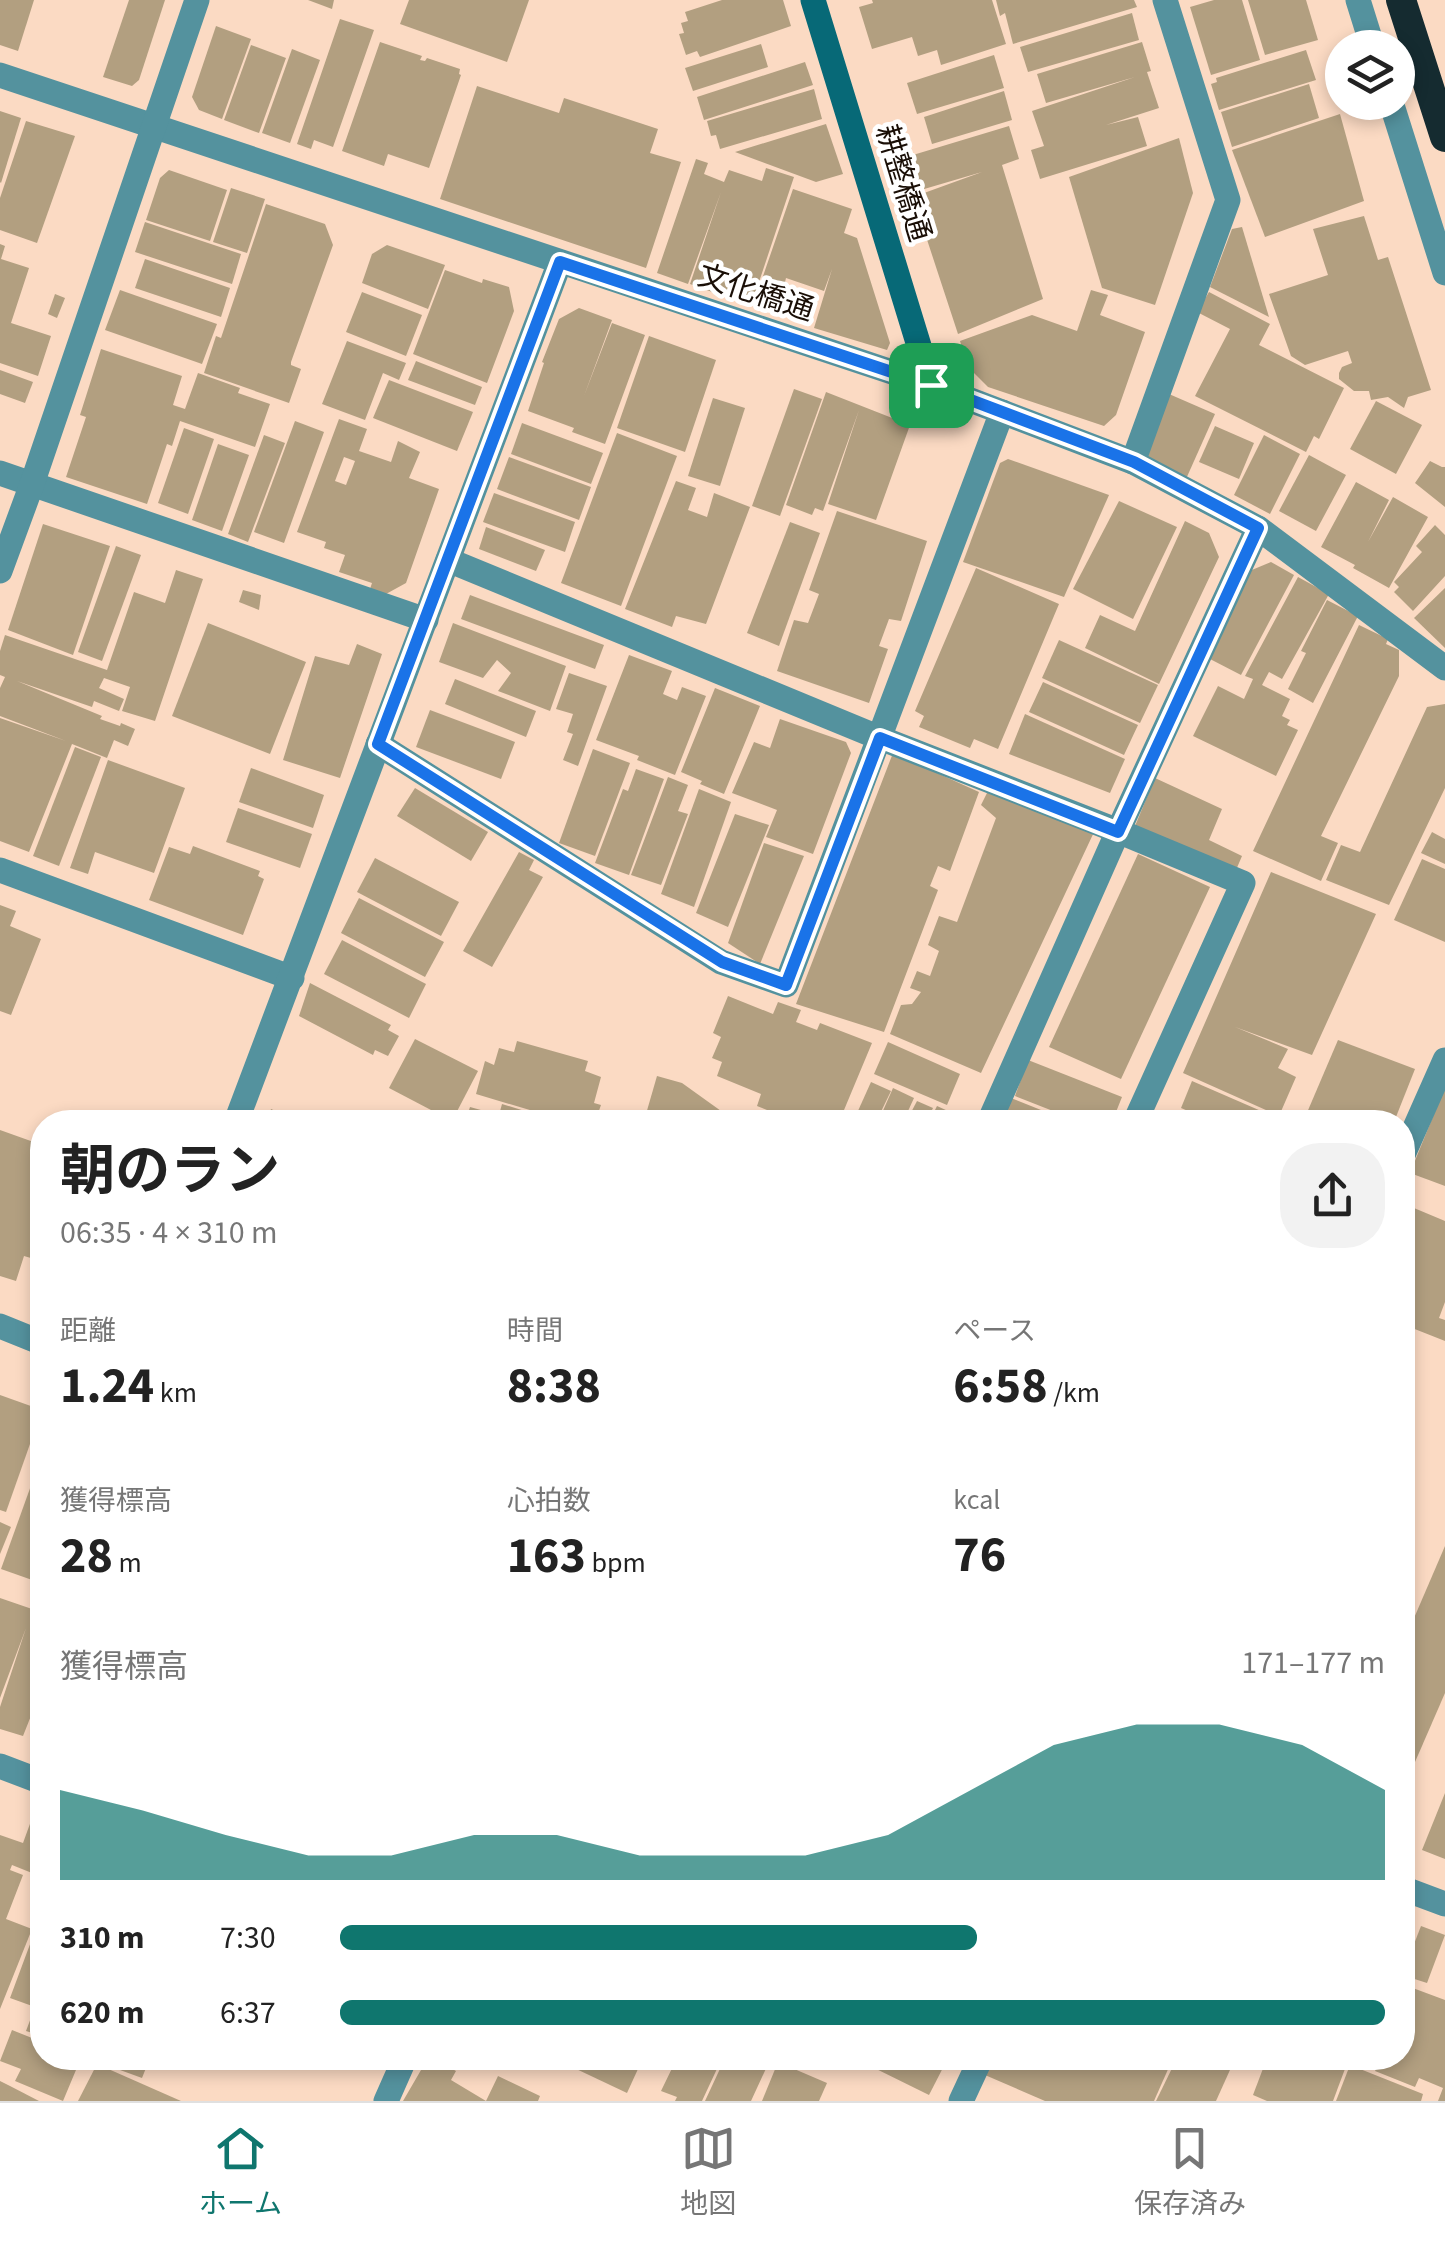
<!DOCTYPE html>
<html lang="ja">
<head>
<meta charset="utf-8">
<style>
	body { margin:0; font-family:"Source Sans 3","Noto Sans JP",sans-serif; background:#f2f2f2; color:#222; height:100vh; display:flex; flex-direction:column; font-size:38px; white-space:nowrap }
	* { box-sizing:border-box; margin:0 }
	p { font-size:32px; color:#767676 }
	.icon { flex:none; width:55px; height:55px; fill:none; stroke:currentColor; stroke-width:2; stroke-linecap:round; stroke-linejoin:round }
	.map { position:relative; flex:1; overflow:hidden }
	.details { position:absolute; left:30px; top:1110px; width:1385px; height:960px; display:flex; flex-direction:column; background:#fff; border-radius:40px; box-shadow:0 5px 15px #0003 }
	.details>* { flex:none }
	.fabs { position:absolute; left:1325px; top:30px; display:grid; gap:20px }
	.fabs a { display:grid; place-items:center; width:90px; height:90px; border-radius:50%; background:#fff; box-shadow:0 5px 15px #0003; font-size:50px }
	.pin { position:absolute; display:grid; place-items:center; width:85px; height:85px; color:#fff; margin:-42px; border-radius:20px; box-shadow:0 5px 15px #0006 }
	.round { display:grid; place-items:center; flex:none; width:105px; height:105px; border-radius:40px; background:#f2f2f2 }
	.head { display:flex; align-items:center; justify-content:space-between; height:170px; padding:0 30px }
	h1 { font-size:55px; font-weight:700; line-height:75px }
	.stats { display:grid; grid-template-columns:repeat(3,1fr); gap:15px; height:170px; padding:10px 30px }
	.stats div { display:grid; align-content:center }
	.stats b { font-size:50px; font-weight:700 }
	.stats small { font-size:28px; font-weight:400 }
	.stats p { font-size:28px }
	.chart { height:280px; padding:20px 30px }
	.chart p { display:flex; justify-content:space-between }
	.chart svg { width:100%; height:180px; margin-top:10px; fill:#0f766e; opacity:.7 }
	ul { padding:0 30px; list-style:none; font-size:32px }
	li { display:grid; grid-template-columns:160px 120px 1fr; align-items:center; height:75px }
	li i { height:25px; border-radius:12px; background:#0f766e }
	.menu { display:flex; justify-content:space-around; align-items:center; height:140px; border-top:2px solid #e0e0e0; background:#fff; font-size:28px; color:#767676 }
	.menu a { display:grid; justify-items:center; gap:5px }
	.menu .on { color:#0f766e }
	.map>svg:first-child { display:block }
</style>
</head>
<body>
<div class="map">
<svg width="1445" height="2101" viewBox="0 0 1445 2101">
	<rect width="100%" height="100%" fill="#fbdac3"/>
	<!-- building -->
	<g fill="#b29f80" fill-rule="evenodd">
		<polygon points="0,0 34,0 18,51 0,45"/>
		<polygon points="129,0 165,0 139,80 132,86 103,77"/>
		<polygon points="308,0 334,0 332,9"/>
		<polygon points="409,0 529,0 507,62 400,24"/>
		<polygon points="722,0 783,0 791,26 700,57 697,51 686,55 679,34 684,33 681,23 688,21 685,12"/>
		<polygon points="872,0 992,0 1006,44 941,65 937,50 918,56 912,37 872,49 859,7 873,3"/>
		<polygon points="996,0 1134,0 1137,7 1013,44 1005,13 1000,16"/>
		<polygon points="1214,0 1242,0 1260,60 1211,75 1190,7"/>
		<polygon points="1248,0 1306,0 1318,40 1265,55"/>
		<polygon points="1132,13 1139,40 1028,72 1020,47"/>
		<polygon points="340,19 374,30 333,147 314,140 311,149 297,144"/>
		<polygon points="216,26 251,39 222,119 199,110 192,97"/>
		<polygon points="380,42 422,56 420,60 425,61 427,58 460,69 459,74 461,75 429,168 388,154 384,166 342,151"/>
		<polygon points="1142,42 1151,71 1147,72 1159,108 1106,125 1138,117 1147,146 1040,179 1031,150 1044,146 1032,111 1135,77 1046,103 1037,74"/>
		<polygon points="761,44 768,67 693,91 685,68"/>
		<polygon points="251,45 286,58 259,133 224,120"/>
		<polygon points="292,49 320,60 290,143 262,133"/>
		<polygon points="1306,50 1316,80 1219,110 1211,84 1217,82 1216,78"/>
		<polygon points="994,55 1004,88 917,114 907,83"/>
		<polygon points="805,62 813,85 704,120 697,97"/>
		<polygon points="1309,84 1319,118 1232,147 1221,112"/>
		<polygon points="477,86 559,113 564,98 658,129 650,153 681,162 646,268 440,199"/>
		<polygon points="814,89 822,119 720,149 716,135 711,136 707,121"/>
		<polygon points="1004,91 1012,120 932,144 924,117"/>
		<polygon points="0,111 21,118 1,183 0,182"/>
		<polygon points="1340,114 1364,201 1265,237 1232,150"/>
		<polygon points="26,121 75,136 37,243 0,230 0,198"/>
		<polygon points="826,124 843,174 816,182 735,152"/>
		<polygon points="1009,126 1019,159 1002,165 1043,299 958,334 913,197 982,172 914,192 903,158"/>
		<polygon points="1179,138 1193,193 1155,305 1102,288 1069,177"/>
		<polygon points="696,159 708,163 704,174 724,182 729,170 762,181 766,168 794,177 751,306 690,284 721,192 688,284 657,273"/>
		<polygon points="169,170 227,190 210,241 146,220 160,178"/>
		<polygon points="231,188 265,199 247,253 213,242"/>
		<polygon points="793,189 852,209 844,233 857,238 890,343 887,350 814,328 832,269 824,291 786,278 783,291 761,282"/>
		<polygon points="266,204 325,224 333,245 291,362 291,365 301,369 289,403 204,373 216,336 221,338"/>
		<polygon points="1364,216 1378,260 1388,257 1431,390 1408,397 1404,408 1388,397 1371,400 1369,391 1354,391 1339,379 1339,373 1342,367 1352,363 1348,351 1305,365 1291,356 1269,294 1328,275 1313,229"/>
		<polygon points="145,222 241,254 232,284 135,252"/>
		<polygon points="1242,227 1269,317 1210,287 1232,229"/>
		<polygon points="0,244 5,246 1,259 29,268 11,323 51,336 38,376 0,363"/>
		<polygon points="387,245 445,265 428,309 362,283 372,254"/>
		<polygon points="145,259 230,288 221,317 135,288"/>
		<polygon points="445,270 482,283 483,279 509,287 514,311 487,383 413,354"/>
		<polygon points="120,290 217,324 202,364 105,330"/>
		<polygon points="1091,290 1108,295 1100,315 1145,332 1116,415 1104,426 988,387 968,367 960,341 1032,315 1077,331"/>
		<polygon points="362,292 422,315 406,356 346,332"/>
		<polygon points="1209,292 1270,324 1259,345 1344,388 1319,439 1314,436 1306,452 1195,396 1230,329 1197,312"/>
		<polygon points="55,294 65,298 57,318 48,314"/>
		<polygon points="579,308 612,320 584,396 612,323 645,335 605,444 572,432 574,428 528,411 544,363 542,362 559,319"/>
		<polygon points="649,336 716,360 685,452 617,428"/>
		<polygon points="347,341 406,363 399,380 383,373 365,420 322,404"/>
		<polygon points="101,349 182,376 173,405 185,409 198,373 240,388 238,393 270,404 255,447 180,421 172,446 167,444 147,504 66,477 86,417 80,415"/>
		<polygon points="416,361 482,387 475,405 408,380"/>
		<polygon points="0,370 33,382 25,403 0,394"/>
		<polygon points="389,380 473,412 457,451 373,418"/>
		<polygon points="794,389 822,399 780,516 752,506"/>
		<polygon points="826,392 910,425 876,520 828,504 859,410 823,511 815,508 812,515 786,505"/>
		<polygon points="1169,394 1215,414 1186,479 1144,457"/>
		<polygon points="713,398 745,408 720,486 688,476"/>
		<polygon points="1376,401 1422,425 1396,474 1350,449"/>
		<path d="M 339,419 L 367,429 L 359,451 L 391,462 L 398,441 L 420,452 L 409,478 L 439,489 L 406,583 L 386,594 L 370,589 L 372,583 L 339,572 L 345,555 L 324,548 L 326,542 L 297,532 ZM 344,457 L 355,461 L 346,485 L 335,481 Z"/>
		<polygon points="295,421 324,432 284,543 254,532"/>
		<polygon points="522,423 603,453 591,484 511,454"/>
		<polygon points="1215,426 1254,443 1239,479 1199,462"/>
		<polygon points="184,428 214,439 188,514 158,503"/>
		<polygon points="617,433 677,456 621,606 561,583"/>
		<polygon points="264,435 285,443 248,542 228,534"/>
		<polygon points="1264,435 1300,454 1270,514 1234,495"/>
		<polygon points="218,444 249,455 222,531 192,520"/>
		<polygon points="1309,455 1346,475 1316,531 1279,511"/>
		<polygon points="509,457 591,487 579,520 497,489"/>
		<polygon points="1008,459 1109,495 1064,597 963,562 1000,463"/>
		<polygon points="1430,461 1442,467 1445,467 1445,507 1415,483"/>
		<polygon points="676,481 696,488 688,510 707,517 714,493 750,507 706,624 676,616 672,627 625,609"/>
		<polygon points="1356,482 1389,500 1368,542 1393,497 1428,517 1389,588 1353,568 1355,565 1321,547"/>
		<polygon points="494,493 575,522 565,552 483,522"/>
		<polygon points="1119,501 1177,527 1133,619 1073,589"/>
		<polygon points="837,511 927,541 901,621 889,619 879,646 888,649 869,703 777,671 794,620 808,623 819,594 809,590"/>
		<polygon points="1185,521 1209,533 1219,557 1159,684 1085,648 1100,615 1135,631"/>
		<polygon points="790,522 820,533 779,646 747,633"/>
		<polygon points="43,524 110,546 73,655 8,630"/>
		<polygon points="1435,525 1445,535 1445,576 1413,611 1394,592 1399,587 1394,582 1422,552 1416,546"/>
		<polygon points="486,527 545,550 536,571 479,549"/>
		<polygon points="116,546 141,555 102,661 78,652"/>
		<polygon points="1271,562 1294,575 1241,675 1210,659 1247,572"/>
		<polygon points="976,568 1059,604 998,749 974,739 970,748 919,727 924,716 915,711"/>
		<polygon points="176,570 203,579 155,721 122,711 130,687 104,678 99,688 124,699 119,711 94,701 92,707 17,681 102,716 100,719 120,726 121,723 135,729 128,746 114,740 107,758 72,744 29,852 0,841 0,718 66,741 0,716 0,688 5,677 0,675 0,651 5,635 107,670 134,592 165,603"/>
		<polygon points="1298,577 1329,594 1282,679 1269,672 1262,685 1290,699 1282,716 1290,720 1287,725 1298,730 1276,776 1193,736 1218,686 1244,699 1253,679 1245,676"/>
		<polygon points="1445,588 1445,648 1414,618"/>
		<polygon points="243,590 261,595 259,610 239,602"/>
		<polygon points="470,595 604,645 595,669 461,619"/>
		<polygon points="1327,600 1358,616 1313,703 1288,689 1306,653 1301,651"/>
		<polygon points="208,623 306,662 270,754 172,716"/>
		<polygon points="453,623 566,666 550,711 498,691 511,673 497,660 483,678 439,662"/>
		<polygon points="1359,625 1388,639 1386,644 1399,650 1399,676 1321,836 1338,843 1321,881 1253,851"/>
		<polygon points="1059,640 1158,685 1140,723 1042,678"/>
		<polygon points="357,644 382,654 340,778 283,760 315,656 349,665"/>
		<polygon points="629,655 672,671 663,694 677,700 682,687 706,696 675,775 637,760 639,756 596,740"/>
		<polygon points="569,673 607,686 578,766 563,760 573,734 567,732 573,714 556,709"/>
		<polygon points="455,679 536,711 526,737 445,704"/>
		<polygon points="1043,682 1138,725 1124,755 1029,712"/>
		<polygon points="715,688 760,706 724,794 700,784 702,781 681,772"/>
		<polygon points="1445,704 1445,788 1389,905 1326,880 1341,845 1360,852 1427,707"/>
		<polygon points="430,710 515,742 501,779 416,747"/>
		<polygon points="1025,714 1125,759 1110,793 1009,754"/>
		<polygon points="780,719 846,742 851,753 813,854 766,837 777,810 732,793 754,742 770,748"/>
		<polygon points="75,747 101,757 59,866 33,856"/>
		<polygon points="593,749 630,763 595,856 559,843"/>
		<polygon points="893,753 979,792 950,871 938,866 930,886 938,890 884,1032 796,1004"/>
		<polygon points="108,760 185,788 154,873 95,852 88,874 70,868"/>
		<polygon points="251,768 324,795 313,828 239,802"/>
		<polygon points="636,769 664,779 629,875 595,863 623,789 628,791"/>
		<polygon points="668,777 688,785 678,811 688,814 661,885 631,875"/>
		<polygon points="1155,778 1222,809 1209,840 1242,856 1236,870 1135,826"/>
		<polygon points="415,788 488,832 471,861 397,816"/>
		<polygon points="699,789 731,802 694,907 661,894"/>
		<polygon points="989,789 1095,830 981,1073 890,1034 901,1005 912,1004 921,992 910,988 917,971 930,976 939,951 928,945 939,916 957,922 996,818 981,805"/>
		<polygon points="238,808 312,834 300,868 226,842"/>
		<polygon points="735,814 769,825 728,927 696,913"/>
		<polygon points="1432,832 1445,839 1445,864 1421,853"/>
		<polygon points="764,843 804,856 760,964 728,943"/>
		<polygon points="193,846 260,871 258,876 264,879 243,935 149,900 169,847 190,854"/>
		<polygon points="519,852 534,860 529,870 543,877 492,967 463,951"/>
		<polygon points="1138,854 1210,887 1121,1079 1049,1047"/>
		<polygon points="375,858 459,902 441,936 357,892"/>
		<polygon points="1422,859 1445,869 1445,942 1394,920"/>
		<polygon points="1271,872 1376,914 1312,1055 1235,1027 1288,1049 1278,1068 1296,1077 1279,1116 1183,1073"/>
		<polygon points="359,898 444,942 425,977 341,933"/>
		<polygon points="0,905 16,911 10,926 41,939 11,1015 0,1011"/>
		<polygon points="342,940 426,984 409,1018 324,974"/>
		<polygon points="310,983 391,1025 388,1030 399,1036 388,1056 375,1050 373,1055 299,1016"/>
		<polygon points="728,996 773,1014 778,1002 801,1010 796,1022 817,1030 820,1023 872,1043 839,1122 797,1122 757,1106 761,1094 717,1076 722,1062 712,1058 721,1037 713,1033"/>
		<polygon points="415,1039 478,1071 452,1121 389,1088"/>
		<polygon points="1338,1040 1415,1069 1394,1122 1303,1122"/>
		<polygon points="517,1041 588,1061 585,1071 601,1077 594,1103 601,1105 595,1122 570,1122 476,1094 485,1061 494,1065 499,1048 514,1052"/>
		<polygon points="888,1042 960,1074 947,1105 874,1074"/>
		<polygon points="1028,1060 1122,1097 1112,1122 1081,1122 1015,1096"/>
		<polygon points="657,1076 682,1083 728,1116 725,1122 674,1122 646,1114"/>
		<polygon points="1192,1081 1282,1120 1281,1122 1214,1122 1181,1108"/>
		<polygon points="871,1082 891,1091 876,1122 853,1122"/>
		<polygon points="1445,1087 1445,1186 1410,1173"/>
		<polygon points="893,1088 914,1098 903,1122 878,1122"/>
		<polygon points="1011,1098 1071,1122 1001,1122"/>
		<polygon points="917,1101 933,1108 926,1122 906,1122"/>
		<polygon points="502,1104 560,1122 465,1122 470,1107 499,1115"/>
		<polygon points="937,1106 959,1116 956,1122 929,1122"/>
		<polygon points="271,1109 300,1122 268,1122"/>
		<polygon points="394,1114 416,1119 415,1122 392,1122"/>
		<polygon points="0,1130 42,1145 42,1256 41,1261 24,1256 16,1281 0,1276"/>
		<polygon points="1402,1203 1445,1221 1445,1302 1439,1318 1445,1320 1445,1341 1402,1324"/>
		<polygon points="0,1395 42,1410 6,1512 0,1510"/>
		<polygon points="42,1455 42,1560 35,1581 1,1569"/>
		<polygon points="0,1522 11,1527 0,1554"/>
		<polygon points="1445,1546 1445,1693 1402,1792 1402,1646"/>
		<polygon points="42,1581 42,1688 23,1736 0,1729 0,1707 26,1628 0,1698 0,1598 32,1609"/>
		<polygon points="1445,1793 1445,1859 1422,1850"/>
		<polygon points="31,1821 42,1826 42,1877 12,1865 10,1870 23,1875 6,1919 32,1929 0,2009 0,1835 23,1843"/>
		<polygon points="42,1912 42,2036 26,2031 35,2007 10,1998"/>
		<polygon points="1402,1921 1411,1925 1403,1946 1402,1946"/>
		<polygon points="1421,1926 1445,1935 1427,1983 1402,1975"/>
		<polygon points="1402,1984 1445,2000 1445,2101 1438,2101 1443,2088 1419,2078 1415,2087 1375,2071 1381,2058 1402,2058"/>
		<polygon points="12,2030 42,2042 42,2058 81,2058 63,2101 15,2081 21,2069 0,2061"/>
		<polygon points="87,2058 150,2058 142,2078"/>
		<polygon points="428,2058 433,2058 456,2071 451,2080 486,2101 498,2076 540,2096 538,2101 403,2101"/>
		<polygon points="553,2058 643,2058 627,2093"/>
		<polygon points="677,2058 722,2058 702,2101 675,2101 677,2097 661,2091"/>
		<polygon points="725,2058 736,2063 738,2058 757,2058 769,2062 751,2101 705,2101"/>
		<polygon points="854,2058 948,2058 929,2095"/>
		<polygon points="992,2058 1173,2058 1154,2101 1045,2101 985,2075"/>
		<polygon points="1177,2058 1227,2058 1234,2061 1216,2101 1156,2101"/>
		<polygon points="1267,2058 1349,2058 1333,2101 1267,2101 1253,2095"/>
		<polygon points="778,2062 827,2083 819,2101 762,2101"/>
		<polygon points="97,2064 181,2101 78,2101"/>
		<polygon points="1350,2065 1423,2094 1421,2101 1336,2101"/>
		<polygon points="0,2081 10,2086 39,2101 0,2101"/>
	</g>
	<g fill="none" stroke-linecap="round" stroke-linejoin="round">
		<!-- street -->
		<g stroke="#54929e" stroke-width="25">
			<polyline points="1358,0 1373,48"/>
			<polyline points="0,75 931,385 1133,462 1258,528 1445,668"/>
			<polyline points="1391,102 1445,273"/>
			<polyline points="1133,462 1228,200 1165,0"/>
			<polyline points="0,473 426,620"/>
			<polyline points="448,560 880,738 1118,831 1243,883 1135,1122"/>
			<polyline points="0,571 32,484 197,0"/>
			<polyline points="378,744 721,962 786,985 1002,412"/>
			<polyline points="0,870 292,978"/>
			<polyline points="236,1122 560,262"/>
			<polyline points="989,1122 1118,831 1258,528"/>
			<polyline points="1402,1157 1445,1060"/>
			<polyline points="0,1326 42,1343"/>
			<polyline points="0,1766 42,1782"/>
			<polyline points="1402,1888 1445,1904"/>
			<polyline points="386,2101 405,2058"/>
			<polyline points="961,2101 981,2058"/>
		</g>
		<!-- secondary -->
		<polyline stroke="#076977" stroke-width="25" points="813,0 931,385"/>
		<!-- highway -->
		<polyline stroke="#152b30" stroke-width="30" points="1401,0 1445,137"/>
	</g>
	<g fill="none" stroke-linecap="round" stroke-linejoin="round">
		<defs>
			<polygon id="route" points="560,262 931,385 1134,462 1258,528 1118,832 880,738 786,985 722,962 378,744"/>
		</defs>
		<!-- route casing -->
		<use href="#route" stroke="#fff" stroke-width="20"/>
		<!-- route -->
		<use href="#route" stroke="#1a73e8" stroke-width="12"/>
	</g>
	<g text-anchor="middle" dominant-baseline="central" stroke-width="9" stroke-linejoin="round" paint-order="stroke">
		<!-- street labels -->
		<g font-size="30" fill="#1a0f07" stroke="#fff">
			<text transform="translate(903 183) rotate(73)">耕整橋通</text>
			<text transform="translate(756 293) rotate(18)">文化橋通</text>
		</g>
	</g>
</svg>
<div class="fabs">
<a><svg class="icon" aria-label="layers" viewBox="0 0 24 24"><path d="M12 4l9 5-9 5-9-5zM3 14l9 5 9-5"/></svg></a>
</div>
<div class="pin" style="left:931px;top:385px;background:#1e9e55"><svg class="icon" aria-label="arrive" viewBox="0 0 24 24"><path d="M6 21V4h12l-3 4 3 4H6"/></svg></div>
<section class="details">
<div class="head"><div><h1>朝のラン</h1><p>06:35 · 4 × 310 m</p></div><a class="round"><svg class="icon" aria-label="share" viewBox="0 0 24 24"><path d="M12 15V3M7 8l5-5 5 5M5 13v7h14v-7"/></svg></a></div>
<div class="stats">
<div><p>距離</p><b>1.24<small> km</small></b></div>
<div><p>時間</p><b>8:38</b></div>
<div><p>ペース</p><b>6:58<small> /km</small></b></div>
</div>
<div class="stats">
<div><p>獲得標高</p><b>28<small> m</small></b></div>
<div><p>心拍数</p><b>163<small> bpm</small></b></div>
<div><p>kcal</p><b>76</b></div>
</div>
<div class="chart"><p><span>獲得標高</span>171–177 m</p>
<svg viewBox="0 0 160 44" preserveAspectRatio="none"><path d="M0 44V22L10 27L20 33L30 38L40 38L50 33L60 33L70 38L80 38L90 38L100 33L110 22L120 11L130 6L140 6L150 11L160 22V44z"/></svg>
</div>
<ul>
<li><b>310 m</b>7:30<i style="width:61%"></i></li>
<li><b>620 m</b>6:37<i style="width:100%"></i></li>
</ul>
</section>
</div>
<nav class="menu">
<a class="on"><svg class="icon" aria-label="home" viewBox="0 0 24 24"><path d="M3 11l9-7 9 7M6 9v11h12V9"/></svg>ホーム</a>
<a><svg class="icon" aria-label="map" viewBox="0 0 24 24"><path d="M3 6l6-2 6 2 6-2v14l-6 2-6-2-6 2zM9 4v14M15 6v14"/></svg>地図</a>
<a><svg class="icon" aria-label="saved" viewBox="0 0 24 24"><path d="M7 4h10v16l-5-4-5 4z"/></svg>保存済み</a>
</nav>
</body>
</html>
